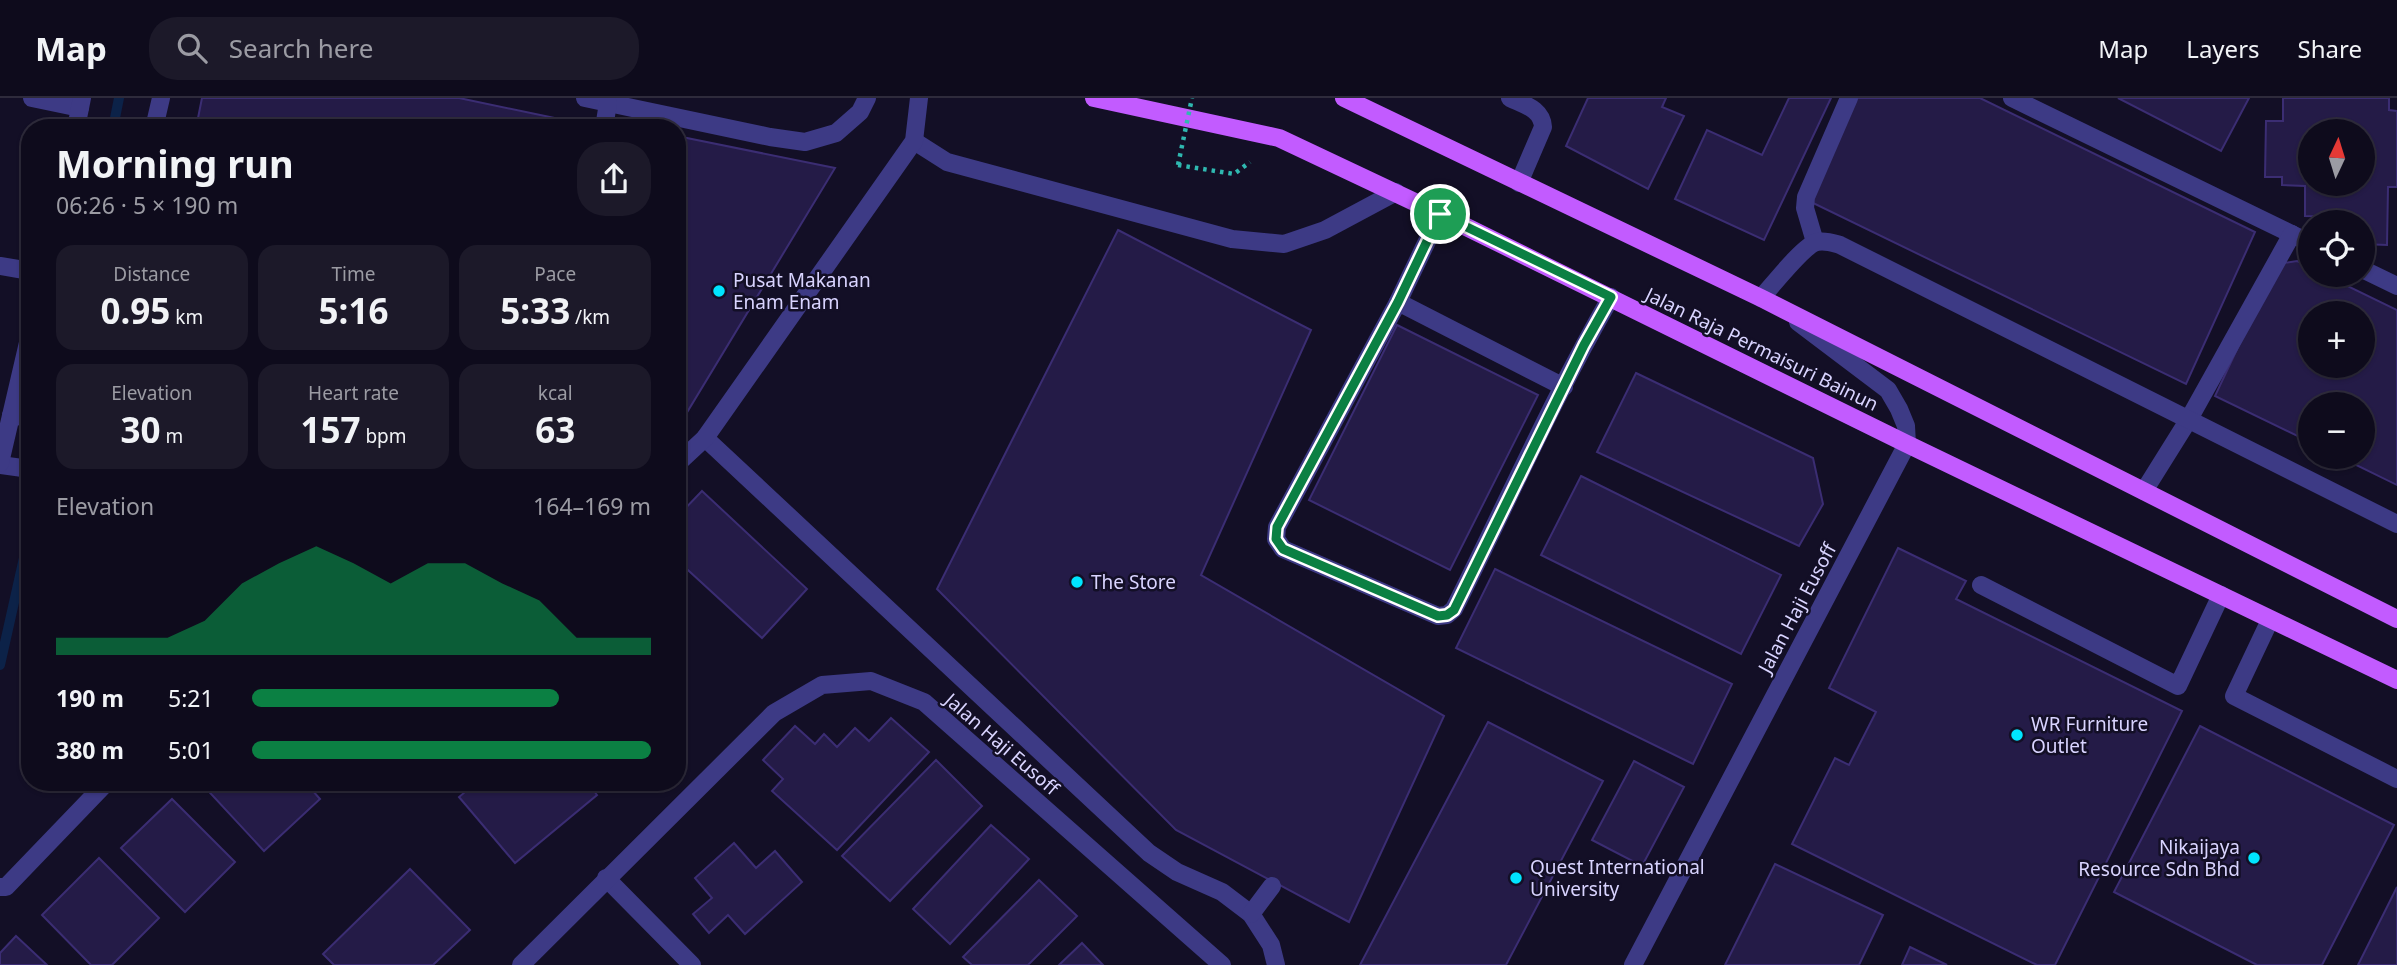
<!DOCTYPE html>
<html lang="en">
<head>
<meta charset="utf-8">
<style>
	body { margin:0; font-family:"Noto Sans",sans-serif; background:#1c1929; color:#f1f3f6; height:100vh; display:flex; flex-direction:column; font-size:26px; white-space:nowrap }
	* { box-sizing:border-box; margin:0 }
	p { font-size:23px; color:#9b9ba3 }
	.icon { flex:none; width:38px; height:38px; fill:none; stroke:currentColor; stroke-width:2; stroke-linecap:round; stroke-linejoin:round }
	.map { position:relative; flex:1; overflow:hidden }
	.details { position:absolute; left:21px; top:21px; width:665px; height:672px; display:flex; flex-direction:column; background:#0e0b1c; border-radius:28px; box-shadow:0 2px 5px #0004,0 0 0 2px #2e2b3b }
	.details>* { flex:none }
	.needle { width:46px; rotate:4deg }
	.tools { position:absolute; left:2298px; top:21px; display:grid; gap:14px }
	.tools a { display:grid; place-items:center; width:77px; height:77px; border-radius:50%; background:#0e0b1c; box-shadow:0 2px 5px #0004,0 0 0 2px #2e2b3b; font-size:35px }
	.pin { position:absolute; display:grid; place-items:center; width:60px; height:60px; color:#fff; margin:-30px; border:4px solid #fff; border-radius:50%; box-shadow:0 2px 7px #0007 }
	.round { display:grid; place-items:center; flex:none; width:74px; height:74px; border-radius:28px; background:#1c1929 }
	.headline { display:flex; align-items:center; justify-content:space-between; height:119px; padding:0 35px }
	h1 { font-size:38px; font-weight:700; line-height:52px }
	.stats { display:grid; grid-template-columns:repeat(3,1fr); gap:10px; height:119px; padding:7px 35px }
	.stats div { display:grid; align-content:center; border-radius:18px; background:#1c1929; text-align:center }
	.stats b { font-size:35px; font-weight:700 }
	.stats small { font-size:19px; font-weight:400 }
	.stats p { font-size:19px }
	.chart { height:196px; padding:14px 35px }
	.chart p { display:flex; justify-content:space-between }
	.chart svg { width:100%; height:126px; margin-top:7px; fill:#0b8043; opacity:.7 }
	ul { padding:0 35px; list-style:none; font-size:23px }
	li { display:grid; grid-template-columns:112px 84px 1fr; align-items:center; height:52px }
	li i { height:18px; border-radius:9px; background:#0b8043 }
	header { display:flex; align-items:center; gap:42px; box-sizing:border-box; height:98px; padding:0 35px; background:#0e0b1c; border-bottom:2px solid #2e2b3b }
	header strong { font-size:33px }
	nav { display:flex; gap:38px; margin-inline-start:auto; font-size:24px }
	.search { width:490px; height:63px; background:#1c1929; display:flex; align-items:center; gap:18px; box-sizing:border-box; padding:0 24px; border-radius:28px; color:#9b9ba3; font-size:26px }
	.map>svg:first-child { display:block }
</style>
</head>
<body>
<header>
<strong>Map</strong>
<div class="search"><svg class="icon" aria-label="search" viewBox="0 0 24 24"><circle cx="10" cy="10" r="6"/><path d="M15 15l6 6"/></svg>Search here</div>
<nav><a>Map</a><a>Layers</a><a>Share</a></nav>
</header>
<div class="map">
<svg width="2397" height="867" viewBox="0 0 2397 867">
	<rect width="100%" height="100%" fill="#130f26"/>
	<g fill="none" stroke-linecap="round" stroke-linejoin="round">
		<!-- stream -->
		<g stroke="#0c2248" stroke-width="10">
			<polyline points="113,30 119,0"/>
			<polyline points="0,567 30,433"/>
		</g>
	</g>
	<!-- building -->
	<g fill="#241b47" stroke="#3b2d73" stroke-width="2" fill-rule="evenodd">
		<polygon points="202,0 459,0 593,28 196,30"/>
		<polygon points="1588,0 1666,0 1662,9 1684,18 1648,91 1566,48"/>
		<polygon points="1789,0 1831,0 1764,142 1675,101 1707,32 1762,57"/>
		<polygon points="1857,0 1980,0 2255,134 2186,286 1811,104"/>
		<polygon points="2118,0 2249,0 2221,53"/>
		<path d="M 2283,0 L 2389,0 L 2389,12 L 2397,13 L 2397,89 L 2388,89 L 2387,147 L 2362,146 L 2362,124 L 2355,124 L 2355,119 L 2305,118 L 2305,88 L 2282,87 L 2282,79 L 2265,79 L 2266,23 L 2283,23 ZM 2310,33 L 2362,33 L 2362,86 L 2310,86 Z"/>
		<polygon points="677,38 835,70 686,316 677,324"/>
		<polygon points="1118,132 1311,232 1201,477 1444,618 1349,824 1176,732 937,491"/>
		<path d="M 2297,163 L 2310,169 L 2310,177 L 2325,177 L 2397,212 L 2397,387 L 2340,359 L 2362,359 L 2362,306 L 2310,306 L 2310,344 L 2215,298 L 2277,166 ZM 2310,215 L 2362,215 L 2362,268 L 2310,268 Z"/>
		<polygon points="1397,227 1538,297 1450,472 1309,402"/>
		<polygon points="1636,275 1813,360 1823,406 1799,448 1597,354"/>
		<polygon points="1581,378 1781,477 1741,556 1541,457"/>
		<polygon points="702,393 807,491 762,540 677,462 677,419"/>
		<polygon points="1898,450 1966,483 1956,501 2182,613 2055,867 2037,867 1792,746 1835,660 1849,667 1876,614 1829,590"/>
		<polygon points="1495,471 1732,586 1693,666 1456,550"/>
		<polygon points="891,620 929,654 837,752 772,693 783,681 763,662 795,628 815,646 824,636 837,649 855,630 869,643"/>
		<polygon points="1488,624 1603,683 1506,867 1360,867"/>
		<polygon points="2200,628 2394,727 2322,867 2257,867 2114,794"/>
		<polygon points="936,662 982,708 890,803 842,758"/>
		<polygon points="1634,663 1684,689 1642,768 1592,742"/>
		<polygon points="200,684 305,684 320,701 264,753"/>
		<polygon points="477,684 587,684 597,697 515,765 459,699"/>
		<polygon points="172,701 235,764 185,814 121,750"/>
		<polygon points="991,727 1029,761 950,846 913,811"/>
		<polygon points="734,745 756,770 775,753 802,784 745,836 728,817 709,835 693,816 712,800 695,780"/>
		<polygon points="99,760 159,820 112,867 91,867 42,817"/>
		<polygon points="1775,766 1883,817 1859,867 1725,867"/>
		<polygon points="410,771 470,832 433,867 334,867 323,856"/>
		<polygon points="1039,782 1077,818 1028,867 972,867 963,859"/>
		<polygon points="2397,789 2397,867 2358,867"/>
		<polygon points="16,838 47,867 0,867 0,855"/>
		<polygon points="1082,845 1103,867 1059,867"/>
		<polygon points="1910,849 1947,867 1902,867"/>
	</g>
	<g fill="none" stroke-linecap="round" stroke-linejoin="round">
		<!-- path -->
		<polyline stroke="#2fb8b0" stroke-width="4.5" stroke-dasharray="3.5 5" stroke-linecap="butt" points="1178,67 1234,76 1250,64"/>
		<!-- service -->
		<g stroke="#3d3a85" stroke-width="18">
			<polyline points="32,0 80,10"/>
			<polyline points="585,0 770,39 805,44 836,35 860,14 867,0"/>
			<path d="M 1510,0 C 1525,7 1542,11 1543,29 L 1519,85"/>
			<polyline points="2012,0 2310,145"/>
			<polyline points="154,30 161,0"/>
			<polyline points="604,30 608,5"/>
			<polyline points="914,43 947,64 1232,141 1284,146 1325,132 1396,94"/>
			<polyline points="1815,144 1805,110 1806,99 1849,0"/>
			<polyline points="2362,171 2397,188"/>
			<polyline points="1398,204 1440,116"/>
			<path d="M 1564,289 L 1398,204 L 1277,429 L 1276,441 L 1283,451 L 1438,518 L 1447,517 L 1454,511 C 1506,407 1553,300 1611,199"/>
			<polyline points="11,317 30,320"/>
			<polyline points="705,340 1149,755 1177,774 1222,794 1251,816 1271,847 1276,867"/>
			<polyline points="677,366 705,340 914,43 919,0"/>
			<polyline points="0,367 30,371"/>
			<polyline points="2144,393 2189,321 2292,136"/>
			<polyline points="1981,487 2178,588 2221,497"/>
			<polyline points="2270,522 2234,598 2397,681"/>
			<polyline points="0,789 6,789 107,684"/>
			<polyline points="1251,816 1272,788"/>
		</g>
		<!-- minor -->
		<g stroke="#3d3a85" stroke-width="18">
			<polyline points="76,30 82,0"/>
			<polyline points="0,168 30,173"/>
			<path d="M 1761,200 C 1772,188 1804,147 1817,144 C 1825,142 1833,145 1840,147 L 2397,426"/>
			<polyline points="0,365 30,236"/>
			<polyline points="606,780 692,867"/>
			<polyline points="521,867 774,615 822,587 871,583 924,604 1222,867"/>
			<polyline points="1633,867 1907,346 1906,328 1899,311 1888,292 1798,224"/>
		</g>
		<!-- primary -->
		<g stroke="#c25bff" stroke-width="18">
			<polyline points="1094,0 1279,40 1440,116 1907,346 2397,582"/>
			<polyline points="1344,0 1761,200 2397,521"/>
		</g>
		<!-- path-bridge -->
		<polyline stroke="#2fb8b0" stroke-width="4.5" stroke-dasharray="3.5 5" stroke-linecap="butt" points="1178,67 1192,0"/>
	</g>
	<g fill="none" stroke-linecap="round" stroke-linejoin="round">
		<defs>
			<polygon id="route" points="1440,116 1611,199 1584,247 1454,512 1447,517 1438,518 1283,451 1276,441 1277,429 1398,204"/>
		</defs>
		<!-- route casing -->
		<use href="#route" stroke="#fff" stroke-width="14"/>
		<!-- route -->
		<use href="#route" stroke="#0b8043" stroke-width="9"/>
	</g>
	<!-- markers -->
	<g fill="#00e5ff" stroke="#130f26" stroke-width="2.5">
		<circle cx="719" cy="193" r="7"/>
		<circle cx="1077" cy="484" r="7"/>
		<circle cx="2017" cy="637" r="7"/>
		<circle cx="2254" cy="760" r="7"/>
		<circle cx="1516" cy="780" r="7"/>
	</g>
	<g text-anchor="middle" dominant-baseline="central" stroke-width="5" stroke-linejoin="round" paint-order="stroke">
		<!-- poi labels -->
		<g font-size="19" fill="#d9d4ff" stroke="#130f26" text-anchor="start">
			<text x="733" y="182">Pusat Makanan<tspan x="733" dy="22">Enam Enam</tspan></text>
			<text x="1091" y="484">The Store</text>
			<text x="2031" y="626">WR Furniture<tspan x="2031" dy="22">Outlet</tspan></text>
			<text x="2240" y="749" text-anchor="end">Nikaijaya<tspan x="2240" dy="22">Resource Sdn Bhd</tspan></text>
			<text x="1530" y="769">Quest International<tspan x="1530" dy="22">University</tspan></text>
		</g>
		<!-- street labels -->
		<g font-size="19" fill="#d9d4ff" stroke="#130f26">
			<text transform="translate(1762 251) rotate(26)">Jalan Raja Permaisuri Bainun</text>
			<text transform="translate(1797 510) rotate(-62)">Jalan Haji Eusoff</text>
			<text transform="translate(1002 646) rotate(41)">Jalan Haji Eusoff</text>
		</g>
	</g>
</svg>
<div class="tools">
<a><svg class="needle" viewBox="-14 -14 28 28"><path d="M0-13l5 13h-10z" fill="#e53935"/><path d="M0 13l5-13h-10z" fill="#9b9ba3"/></svg></a>
<a><svg class="icon" aria-label="locate" viewBox="0 0 24 24"><circle cx="12" cy="12" r="6"/><path d="M12 2v4M12 18v4M2 12h4M18 12h4"/></svg></a>
<a>+</a>
<a>−</a>
</div>
<div class="pin" style="left:1440px;top:116px;background:#1e9e55"><svg class="icon" aria-label="arrive" viewBox="0 0 24 24"><path d="M6 21V4h12l-3 4 3 4H6"/></svg></div>
<section class="details">
<div class="headline"><div><h1>Morning run</h1><p>06:26 · 5 × 190 m</p></div><a class="round"><svg class="icon" aria-label="share" viewBox="0 0 24 24"><path d="M12 15V3M7 8l5-5 5 5M5 13v7h14v-7"/></svg></a></div>
<div class="stats">
<div><p>Distance</p><b>0.95<small> km</small></b></div>
<div><p>Time</p><b>5:16</b></div>
<div><p>Pace</p><b>5:33<small> /km</small></b></div>
</div>
<div class="stats">
<div><p>Elevation</p><b>30<small> m</small></b></div>
<div><p>Heart rate</p><b>157<small> bpm</small></b></div>
<div><p>kcal</p><b>63</b></div>
</div>
<div class="chart"><p><span>Elevation</span>164–169 m</p>
<svg viewBox="0 0 160 44" preserveAspectRatio="none"><path d="M0 44V38L10 38L20 38L30 38L40 32L50 19L60 12L70 6L80 12L90 19L100 12L110 12L120 19L130 25L140 38L150 38L160 38V44z"/></svg>
</div>
<ul>
<li><b>190 m</b>5:21<i style="width:77%"></i></li>
<li><b>380 m</b>5:01<i style="width:100%"></i></li>
</ul>
</section>
</div>
</body>
</html>
